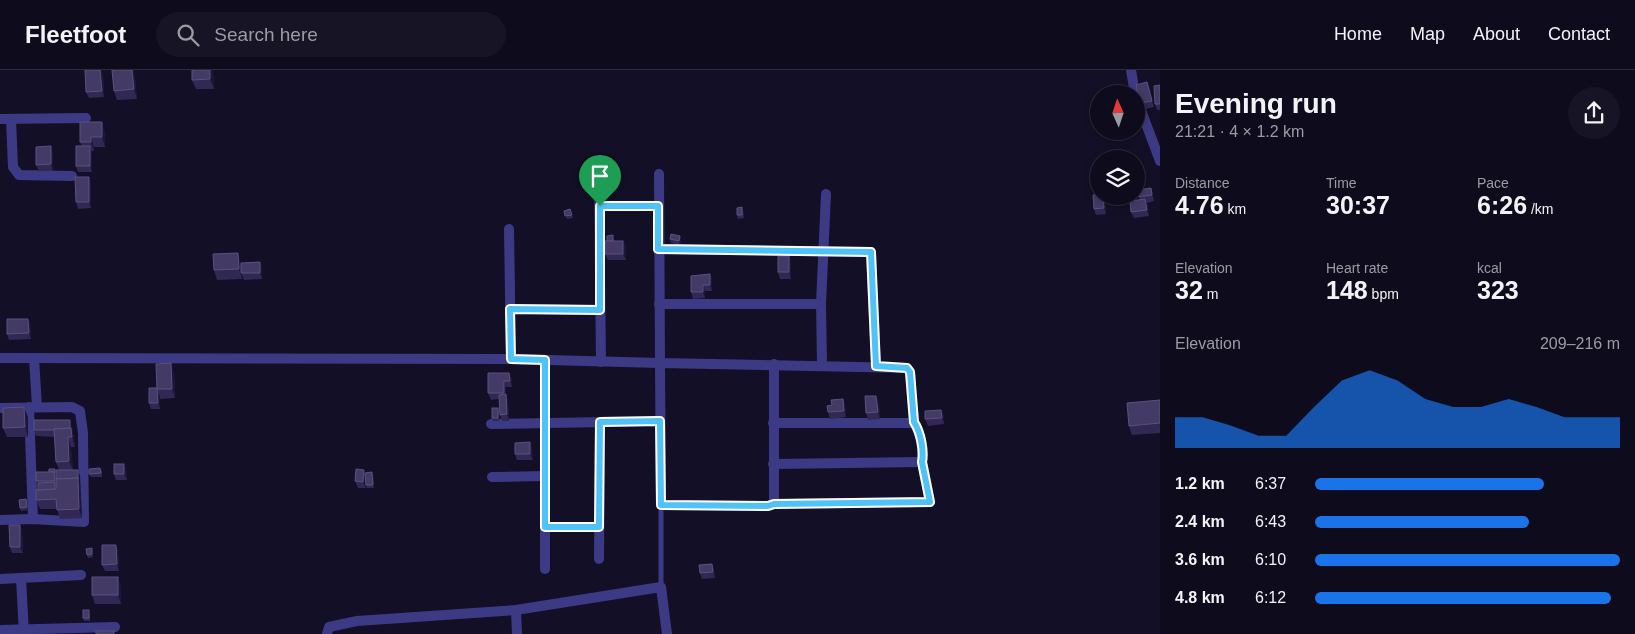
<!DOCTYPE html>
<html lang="en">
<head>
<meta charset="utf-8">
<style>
	body { margin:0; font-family:Helvetica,sans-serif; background:#171425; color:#f1f3f6; height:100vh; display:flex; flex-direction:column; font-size:19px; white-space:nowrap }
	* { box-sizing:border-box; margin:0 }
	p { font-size:16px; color:#9b9ba3 }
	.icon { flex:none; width:28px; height:28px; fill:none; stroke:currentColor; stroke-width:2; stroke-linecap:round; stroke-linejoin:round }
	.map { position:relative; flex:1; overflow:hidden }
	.sheet { display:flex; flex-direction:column; background:#0e0b1c; width:475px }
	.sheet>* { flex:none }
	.needle { width:32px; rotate:357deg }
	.controls { position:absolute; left:1090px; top:15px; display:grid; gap:10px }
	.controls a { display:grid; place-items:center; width:55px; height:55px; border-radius:50%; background:#0e0b1c; box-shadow:0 2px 8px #0003,0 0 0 1px #2e2b3b; font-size:25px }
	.pin { position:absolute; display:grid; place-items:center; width:42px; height:42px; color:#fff; margin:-51px -21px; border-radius:50% 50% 50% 0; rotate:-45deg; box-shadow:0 0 5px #0007 }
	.pin .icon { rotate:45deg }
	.round { display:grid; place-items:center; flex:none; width:52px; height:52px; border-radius:26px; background:#171425 }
	.overview { display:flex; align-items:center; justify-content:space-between; height:85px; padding:0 15px }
	h1 { font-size:28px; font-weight:600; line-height:38px }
	.figures { display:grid; grid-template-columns:repeat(3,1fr); gap:8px; height:85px; padding:5px 15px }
	.figures div { display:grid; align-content:center }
	.figures b { font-size:25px; font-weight:600 }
	.figures small { font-size:14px; font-weight:400 }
	.figures p { font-size:14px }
	.chart { height:140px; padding:10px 15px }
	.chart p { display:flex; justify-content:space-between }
	.chart svg { width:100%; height:90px; margin-top:5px; fill:#1a73e8; opacity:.7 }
	ul { padding:0 15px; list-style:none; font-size:16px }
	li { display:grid; grid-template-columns:80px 60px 1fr; align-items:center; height:38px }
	li i { height:12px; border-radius:6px; background:#1a73e8 }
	header { display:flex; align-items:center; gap:30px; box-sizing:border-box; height:70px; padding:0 25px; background:#0e0b1c; border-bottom:1px solid #2e2b3b }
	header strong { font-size:24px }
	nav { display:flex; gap:28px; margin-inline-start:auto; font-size:18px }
	.search { width:350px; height:45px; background:#171425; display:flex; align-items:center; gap:12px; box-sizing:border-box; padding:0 18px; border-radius:28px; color:#9b9ba3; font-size:19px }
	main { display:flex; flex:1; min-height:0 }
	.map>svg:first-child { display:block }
</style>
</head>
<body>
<header>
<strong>Fleetfoot</strong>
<div class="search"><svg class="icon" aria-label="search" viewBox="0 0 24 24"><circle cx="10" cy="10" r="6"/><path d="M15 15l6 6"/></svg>Search here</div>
<nav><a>Home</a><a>Map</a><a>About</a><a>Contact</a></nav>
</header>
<main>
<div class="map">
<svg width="1160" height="564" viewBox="0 0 1160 564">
	<rect width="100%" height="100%" fill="#130f26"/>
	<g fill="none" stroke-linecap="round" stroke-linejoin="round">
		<!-- service -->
		<polyline stroke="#3d3a85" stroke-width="5" points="661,435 661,517"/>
		<!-- minor -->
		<g stroke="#3d3a85" stroke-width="10">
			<polyline points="1131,0 1135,24"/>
			<polyline points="1136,27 1160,91"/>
			<polyline points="0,49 86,48"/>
			<polyline points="11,49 13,97 19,105 72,106"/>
			<polyline points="599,117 601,292"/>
			<polyline points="600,136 658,136"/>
			<polyline points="509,159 511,289"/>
			<polyline points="658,179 871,182 876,296"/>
			<polyline points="659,234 821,234"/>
			<polyline points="510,239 600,240"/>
			<path d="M 0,288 L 511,289 L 660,293 L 661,435 L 768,436 L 774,434 L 930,432 L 922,392 C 924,381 921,363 914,353 L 910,302 L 907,298 L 660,293 L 659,104"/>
			<polyline points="34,288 37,337"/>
			<polyline points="774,294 774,434"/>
			<polyline points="822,295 821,234 826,124"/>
			<polyline points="29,337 33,449"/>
			<polyline points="0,338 72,337 80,341 83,363 84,452 33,449 0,450"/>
			<polyline points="773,353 914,353"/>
			<polyline points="491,354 660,351"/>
			<polyline points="773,394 922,392"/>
			<polyline points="492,407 545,406"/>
			<polyline points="545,457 599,457"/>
			<polyline points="599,489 600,352"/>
			<polyline points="545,499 545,290"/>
			<polyline points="21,508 24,564"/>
			<polyline points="0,509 81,505"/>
			<polyline points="516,540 517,564"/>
			<polyline points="0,560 115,557"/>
			<polyline points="327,564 329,557 357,551 516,540 661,517 667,564"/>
		</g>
	</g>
	<!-- wall -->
	<g fill="#312854">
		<polygon points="85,0 101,0 103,4 104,27 89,28 86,22"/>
		<polygon points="112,0 133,0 135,7 137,29 117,30 114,21"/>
		<polygon points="192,0 213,0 214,19 196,19 192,10"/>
		<polygon points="1147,12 1154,37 1142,40 1140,33"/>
		<polygon points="1160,15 1160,40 1157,40 1155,34"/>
		<polygon points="105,62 105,77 94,77 94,81 92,81 92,102 78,102 76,96 82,76 80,72"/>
		<polygon points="53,83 53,101 39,101 36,95"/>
		<polygon points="1099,106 1099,123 1095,123 1093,117"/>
		<polygon points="91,113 91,138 78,139 76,132"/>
		<polygon points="1151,118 1153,124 1154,131 1147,133 1149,146 1134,148 1131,142 1140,130 1139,127"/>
		<polygon points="1099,126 1104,126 1105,130 1106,144 1096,145 1094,139"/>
		<polygon points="742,137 743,140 744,148 738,149 737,145"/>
		<polygon points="570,139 573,148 567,149 564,141"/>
		<polygon points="680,166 681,169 680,175 671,173 670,169"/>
		<polygon points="614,168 614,171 623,171 626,177 626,190 608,190 605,184 607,171"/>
		<polygon points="789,186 791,192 791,209 780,209 778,202"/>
		<polygon points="260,192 262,199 262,209 244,210 242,205 242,209 217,210 214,200 241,193"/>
		<polygon points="710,204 712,210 712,221 705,221 705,228 693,229 691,222"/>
		<polygon points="28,249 31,255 31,269 9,270 7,264"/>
		<polygon points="171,293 174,303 175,328 160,329 160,327 160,339 151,339 149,333"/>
		<polygon points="509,303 512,309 512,317 506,317 506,326 508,331 509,351 502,351 500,345 499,329 491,330 488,323"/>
		<polygon points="843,329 845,335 846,347 830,349 828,342 832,335"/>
		<polygon points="1160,330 1160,363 1132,365 1129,356"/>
		<polygon points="879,332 880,349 868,350 866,343"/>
		<polygon points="498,338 499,341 499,351 493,351 492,348"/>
		<polygon points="941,340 944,346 944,354 928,356 925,349"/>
		<polygon points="28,347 28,367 7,367 3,358"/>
		<polygon points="72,357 75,377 71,377 73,400 78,400 80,406 82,448 60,449 57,439 40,439 36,430 38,420 38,415 36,411 56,402 59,400 56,392 54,367 36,366 34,360"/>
		<polygon points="530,372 532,379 533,390 517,390 515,384"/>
		<polygon points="100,398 102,401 102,407 91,407 89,404"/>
		<polygon points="127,401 127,410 116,410 114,404"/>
		<polygon points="372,402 373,406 374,418 367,418 366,415 366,418 358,418 355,411 365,403"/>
		<polygon points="27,432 28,440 21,441 20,438"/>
		<polygon points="20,455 22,461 23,483 12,483 10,477"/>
		<polygon points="116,475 118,481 119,501 105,501 102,495"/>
		<polygon points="92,478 93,487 88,488 87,485"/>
		<polygon points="712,494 714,500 715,508 702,509 700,503"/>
		<polygon points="121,516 121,534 95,534 92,525"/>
		<polygon points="90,543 90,551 84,551 83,548"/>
	</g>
	<!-- shaded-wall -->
	<g fill="#1d163a">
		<polygon points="100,0 101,0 103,4 104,27 102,21"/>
		<polygon points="132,0 133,0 135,7 137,29 134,19"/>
		<polygon points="210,0 213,0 214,19 210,9"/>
		<polygon points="1147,12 1150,18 1154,37 1152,31"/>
		<polygon points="102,52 105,62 105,77 102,67"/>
		<polygon points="91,67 94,77 94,81 91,72"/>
		<polygon points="51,76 53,83 53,101 51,94"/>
		<polygon points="90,76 92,82 92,102 90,96"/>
		<polygon points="89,107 91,113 91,138 89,132"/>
		<polygon points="1151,118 1153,124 1154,131 1152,125"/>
		<polygon points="1103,126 1105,130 1106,144 1104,138"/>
		<polygon points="1145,129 1148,136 1149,146 1147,140"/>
		<polygon points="680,166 681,169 680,175 679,171"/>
		<polygon points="623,171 626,177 626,190 623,184"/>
		<polygon points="238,183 241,193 242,209 239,199"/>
		<polygon points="789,186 791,192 791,209 789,202"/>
		<polygon points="260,192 262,199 262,209 260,203"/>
		<polygon points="710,204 712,210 712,221 710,215"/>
		<polygon points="703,215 705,221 705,228 703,222"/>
		<polygon points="28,249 31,255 31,269 29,263"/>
		<polygon points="171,293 174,303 175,328 172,319"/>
		<polygon points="509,303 512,309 512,317 510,311"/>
		<polygon points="504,311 506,317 506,326 508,331 509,351 507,344 506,328 504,323"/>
		<polygon points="157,321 160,327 160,339 158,333"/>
		<polygon points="876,326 879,332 880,349 878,342"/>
		<polygon points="843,329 845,335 846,347 844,341"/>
		<polygon points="24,337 28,347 28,367 25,357"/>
		<polygon points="941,340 944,346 944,354 942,348"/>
		<polygon points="70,350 72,357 75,377 72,367"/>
		<polygon points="68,367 71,377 73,400 69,391"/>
		<polygon points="530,372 532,379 533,390 530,384"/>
		<polygon points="124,394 127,401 127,410 124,404"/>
		<polygon points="55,399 56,402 57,412 55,421"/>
		<polygon points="78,400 80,406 82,448 79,439"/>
		<polygon points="364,400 366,406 366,418 363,412"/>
		<polygon points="372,402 373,406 374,418 373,415"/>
		<polygon points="20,455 22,461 23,483 20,477"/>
		<polygon points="116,475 118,481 119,501 117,494"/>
		<polygon points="712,494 714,500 715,508 713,502"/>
		<polygon points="118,507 121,516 121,534 118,525"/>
	</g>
	<!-- building -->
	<g fill="#433a66" stroke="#5a527e">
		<polygon points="85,0 100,0 102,21 86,22"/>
		<polygon points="112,0 132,0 134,19 114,21"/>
		<polygon points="192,0 210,0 210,9 192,10"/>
		<polygon points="1147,12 1152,31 1140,33 1136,15"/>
		<polygon points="1160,15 1160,34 1155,34 1154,16"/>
		<polygon points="80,52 102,52 102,67 91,67 91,72 80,72"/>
		<polygon points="51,76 51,94 36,95 36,77"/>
		<rect x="76" y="76" width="14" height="20"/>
		<polygon points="1099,106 1099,116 1093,117 1092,107"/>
		<polygon points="75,107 89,107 89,132 76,132"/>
		<polygon points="1151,118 1152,125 1139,127 1138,120"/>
		<polygon points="1099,124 1099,126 1103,126 1104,138 1094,139 1093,125"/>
		<polygon points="1145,129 1147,140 1131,142 1130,131"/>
		<polygon points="742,137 742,145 737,145 737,138"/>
		<polygon points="570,139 572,145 565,146 564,141"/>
		<polygon points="671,164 680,166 679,171 670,169"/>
		<polygon points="613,165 613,171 607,171 607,166"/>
		<rect x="605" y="171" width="18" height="13"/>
		<polygon points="238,183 239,199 214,200 213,184"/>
		<rect x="778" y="186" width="11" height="16"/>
		<polygon points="260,192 260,203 241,203 241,193"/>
		<polygon points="710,204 710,215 703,215 703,222 691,222 691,206"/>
		<polygon points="7,249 28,249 29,263 7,264"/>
		<polygon points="171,293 172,319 157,319 156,294"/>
		<polygon points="488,303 509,303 510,311 504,311 504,323 488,323"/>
		<polygon points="149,318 157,318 158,333 149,333"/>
		<polygon points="506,324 507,344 500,345 499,325"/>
		<polygon points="865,326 876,326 878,342 866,343"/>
		<polygon points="843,329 844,341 828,342 827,336 832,335 831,330"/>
		<polygon points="1160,330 1160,353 1129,356 1127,333"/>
		<polygon points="24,337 25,357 3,358 3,338"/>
		<rect x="492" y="338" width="6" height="10"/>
		<polygon points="941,340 942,348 925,349 925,341"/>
		<polygon points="34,350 70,350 70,358 54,359 54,360 34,360"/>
		<polygon points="71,358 72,367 68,367 69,391 56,392 54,359"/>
		<polygon points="530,372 530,384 515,384 515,373"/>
		<rect x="114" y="394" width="10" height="10"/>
		<polygon points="100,398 101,403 89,404 89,399"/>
		<polygon points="49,399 55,399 55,403 54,402 49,402"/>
		<polygon points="356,399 364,400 363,412 355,411"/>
		<polygon points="56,400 78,400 78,409 78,408 56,409"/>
		<polygon points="36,402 54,402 55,411 36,411"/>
		<polygon points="372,402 373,415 366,415 365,403"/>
		<polygon points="78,408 79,439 57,440 56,429 36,430 36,420 56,419 56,409"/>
		<polygon points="55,412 55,419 38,420 38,413"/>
		<polygon points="26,429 27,437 20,438 19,430"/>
		<polygon points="9,455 20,455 20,477 10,477"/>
		<polygon points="102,475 116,475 117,494 102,495"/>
		<polygon points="92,478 92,484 87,485 86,479"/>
		<polygon points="712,494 713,502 700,503 699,495"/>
		<rect x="92" y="507" width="26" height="18"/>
		<rect x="83" y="540" width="6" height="8"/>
		<rect x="96" y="561" width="18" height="3"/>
	</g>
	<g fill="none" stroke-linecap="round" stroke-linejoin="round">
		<defs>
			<path id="route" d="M 600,136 L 658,136 L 658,179 L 871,182 L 876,296 L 907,298 L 910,302 L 914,352 C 921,363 924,381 922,392 L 930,432 L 774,434 L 768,436 L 661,435 L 660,351 L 600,352 L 599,457 L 545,457 L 545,290 L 511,289 L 510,239 L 600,240 Z"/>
		</defs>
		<!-- route casing -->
		<use href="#route" stroke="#fff" stroke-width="10"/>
		<!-- route -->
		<use href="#route" stroke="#4fc3f7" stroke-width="6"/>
	</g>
</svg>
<div class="controls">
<a><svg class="needle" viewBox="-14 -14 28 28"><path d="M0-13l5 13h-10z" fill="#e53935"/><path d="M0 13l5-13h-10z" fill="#9b9ba3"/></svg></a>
<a><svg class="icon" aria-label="layers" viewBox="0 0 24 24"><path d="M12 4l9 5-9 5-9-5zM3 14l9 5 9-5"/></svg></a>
</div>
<div class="pin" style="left:600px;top:136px;background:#1e9e55"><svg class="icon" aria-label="arrive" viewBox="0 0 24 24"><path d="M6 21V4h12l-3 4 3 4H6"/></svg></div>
</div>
<section class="sheet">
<div class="overview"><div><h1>Evening run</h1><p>21:21 · 4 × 1.2 km</p></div><a class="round"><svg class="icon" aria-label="share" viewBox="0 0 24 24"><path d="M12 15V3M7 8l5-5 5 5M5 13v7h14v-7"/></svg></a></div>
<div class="figures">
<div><p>Distance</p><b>4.76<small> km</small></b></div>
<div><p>Time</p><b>30:37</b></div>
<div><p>Pace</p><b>6:26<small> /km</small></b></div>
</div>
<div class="figures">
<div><p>Elevation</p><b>32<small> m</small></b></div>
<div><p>Heart rate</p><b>148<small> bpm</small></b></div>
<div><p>kcal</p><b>323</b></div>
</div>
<div class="chart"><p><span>Elevation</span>209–216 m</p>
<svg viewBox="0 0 160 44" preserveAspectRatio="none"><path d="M0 44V29L10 29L20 33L30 38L40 38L50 24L60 11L70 6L80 11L90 20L100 24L110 24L120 20L130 24L140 29L150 29L160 29V44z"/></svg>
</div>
<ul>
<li><b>1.2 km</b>6:37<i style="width:75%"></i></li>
<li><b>2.4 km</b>6:43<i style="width:70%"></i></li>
<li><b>3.6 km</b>6:10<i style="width:100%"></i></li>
<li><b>4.8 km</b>6:12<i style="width:97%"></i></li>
</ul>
</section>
</main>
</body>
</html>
